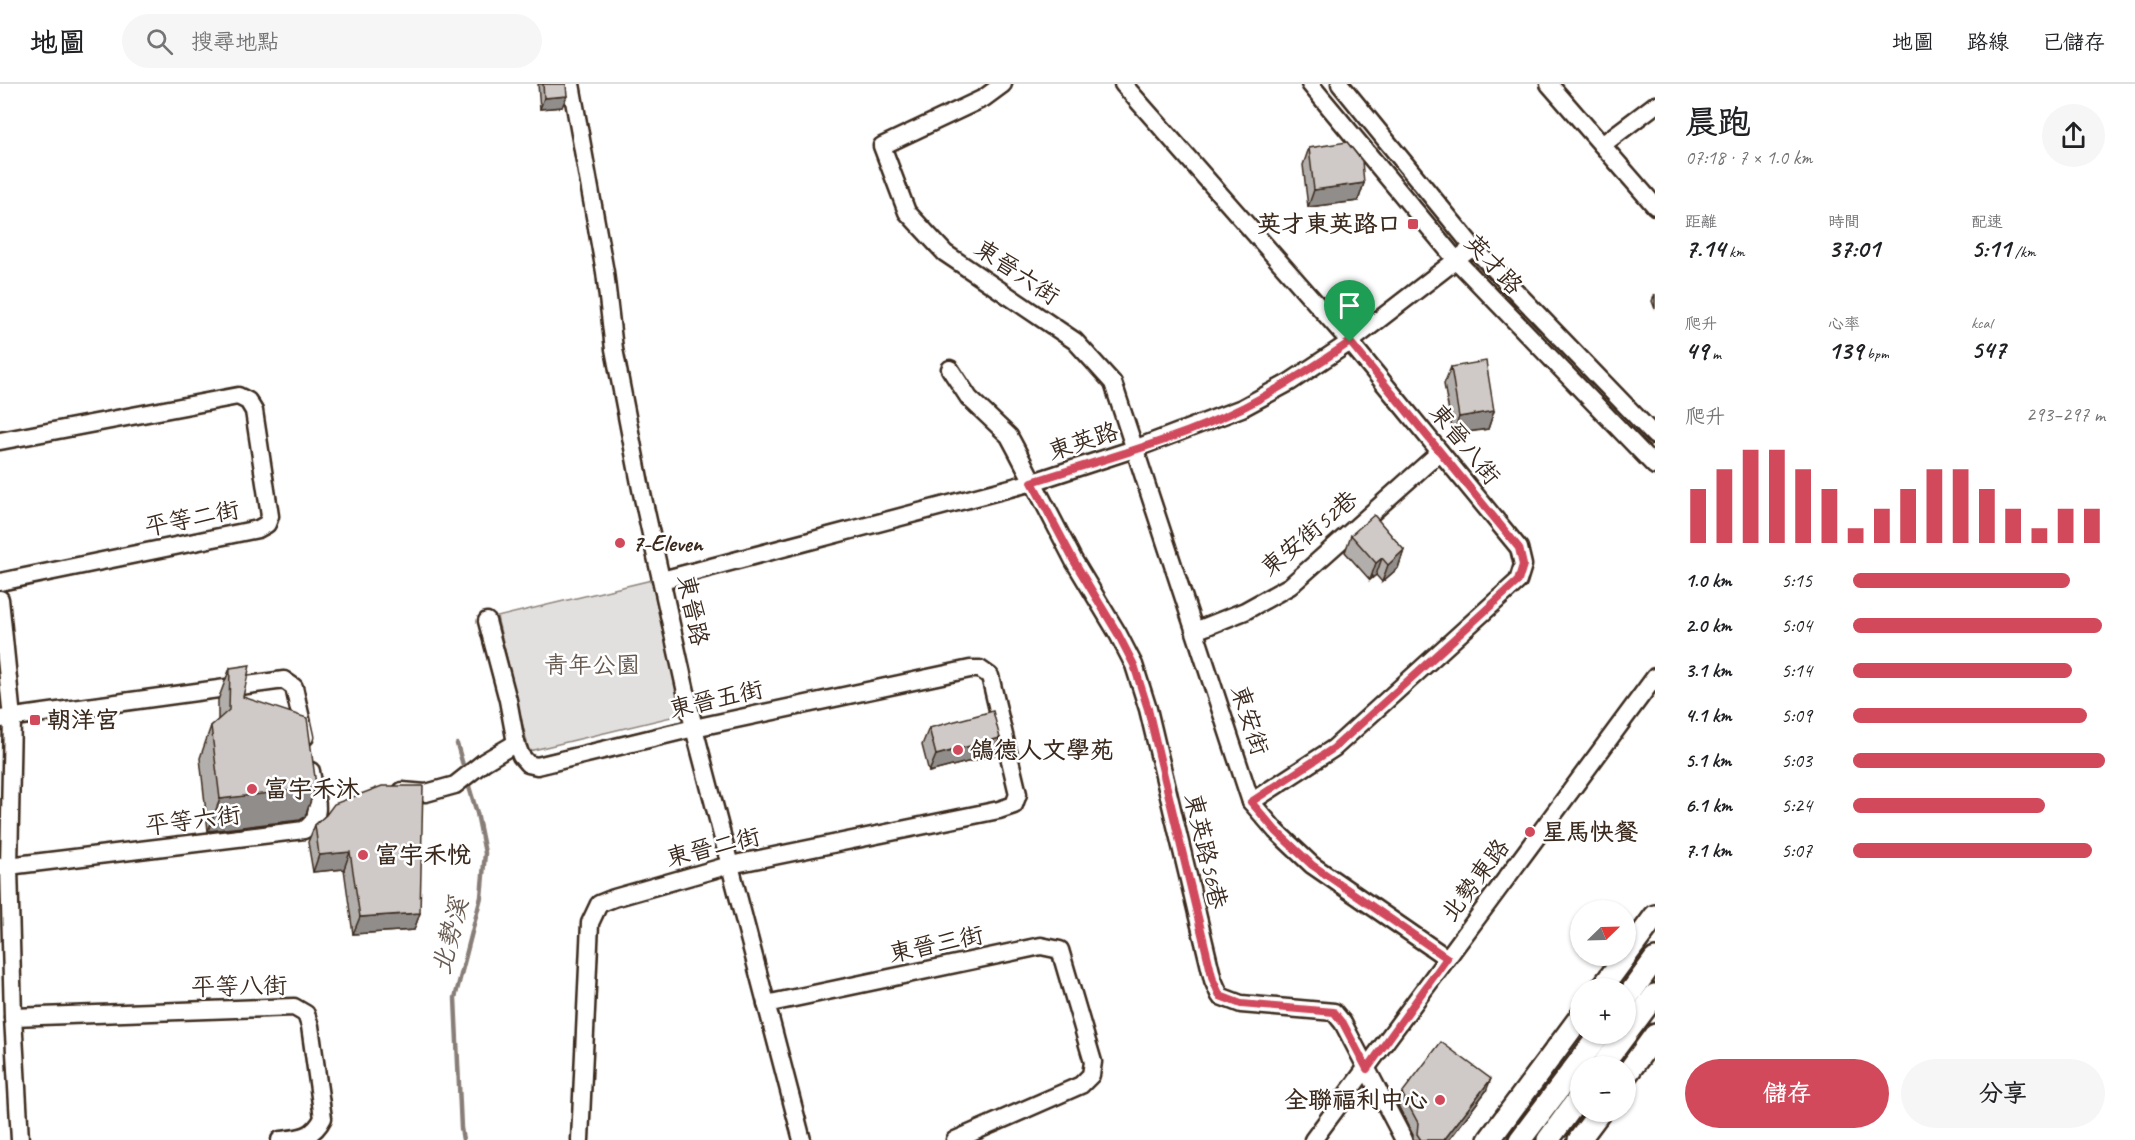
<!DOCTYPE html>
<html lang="zh-TW">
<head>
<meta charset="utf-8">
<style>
	body { margin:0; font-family:Caveat,"LXGW WenKai TC",sans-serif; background:#f6f6f6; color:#202124; height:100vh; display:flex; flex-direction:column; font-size:22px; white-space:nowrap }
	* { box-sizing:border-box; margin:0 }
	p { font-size:20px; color:#757577 }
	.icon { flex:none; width:33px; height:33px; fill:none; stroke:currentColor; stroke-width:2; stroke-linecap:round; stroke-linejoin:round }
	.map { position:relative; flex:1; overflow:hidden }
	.sheet { display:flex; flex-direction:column; background:#fff; width:480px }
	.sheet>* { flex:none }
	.needle { width:39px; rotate:67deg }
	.buttons { position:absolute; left:1570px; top:816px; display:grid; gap:12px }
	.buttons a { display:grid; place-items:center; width:66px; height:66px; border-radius:50%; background:#fff; box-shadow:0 2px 4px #0004; font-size:30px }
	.pin { position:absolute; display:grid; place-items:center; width:51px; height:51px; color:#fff; margin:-62px -26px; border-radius:50% 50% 50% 0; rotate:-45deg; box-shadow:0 0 6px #0007 }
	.pin .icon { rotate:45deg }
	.round { display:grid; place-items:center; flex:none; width:63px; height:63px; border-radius:32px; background:#f6f6f6 }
	.headline { display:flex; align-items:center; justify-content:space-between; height:102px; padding:0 30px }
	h1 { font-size:33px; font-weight:700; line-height:45px }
	.metrics { display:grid; grid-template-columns:repeat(3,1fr); gap:9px; height:102px; padding:6px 30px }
	.metrics div { display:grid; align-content:center }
	.metrics b { font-size:26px; font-weight:700 }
	.metrics small { font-size:16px; font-weight:400 }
	.metrics p { font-size:16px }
	.chart { height:168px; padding:12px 30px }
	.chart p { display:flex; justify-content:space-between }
	.chart svg { width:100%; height:108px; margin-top:6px; stroke:#d1495b; stroke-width:6 }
	.cta { display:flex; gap:12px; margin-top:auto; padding:12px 30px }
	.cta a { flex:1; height:69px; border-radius:36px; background:#d1495b; color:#fff; font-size:24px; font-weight:700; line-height:69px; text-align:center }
	.cta a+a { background:#f6f6f6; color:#202124 }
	ul { padding:0 30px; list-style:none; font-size:20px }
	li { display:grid; grid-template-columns:96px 72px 1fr; align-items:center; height:45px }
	li i { height:15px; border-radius:8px; background:#d1495b }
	header { display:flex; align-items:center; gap:36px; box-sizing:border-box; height:84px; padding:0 30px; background:#fff; border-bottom:2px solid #e0e0e0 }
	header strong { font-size:28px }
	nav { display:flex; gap:33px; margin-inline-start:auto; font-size:21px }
	.search { width:420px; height:54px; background:#f6f6f6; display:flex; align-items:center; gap:15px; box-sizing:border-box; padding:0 21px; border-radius:33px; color:#757577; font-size:22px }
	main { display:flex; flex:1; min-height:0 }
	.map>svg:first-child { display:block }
</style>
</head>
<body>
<header>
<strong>地圖</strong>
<div class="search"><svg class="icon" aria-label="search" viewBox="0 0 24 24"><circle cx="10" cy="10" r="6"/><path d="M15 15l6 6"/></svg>搜尋地點</div>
<nav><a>地圖</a><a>路線</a><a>已儲存</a></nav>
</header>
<main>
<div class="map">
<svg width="1655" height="1056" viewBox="0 0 1655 1056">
	<rect width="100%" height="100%" fill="#fff"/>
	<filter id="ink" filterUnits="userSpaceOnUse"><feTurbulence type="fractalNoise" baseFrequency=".0167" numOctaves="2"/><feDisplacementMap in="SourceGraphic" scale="12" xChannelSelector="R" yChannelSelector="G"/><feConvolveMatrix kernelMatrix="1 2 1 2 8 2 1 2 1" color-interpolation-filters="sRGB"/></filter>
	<g filter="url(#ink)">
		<!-- green -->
		<polygon fill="#e2e0de" stroke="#8e857e" stroke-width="1.5" points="656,495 688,629 529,667 497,533"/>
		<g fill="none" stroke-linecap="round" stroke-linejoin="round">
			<!-- stream -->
			<g stroke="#887e77" stroke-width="4.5">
				<polyline points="457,660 465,688"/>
				<polyline points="463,1056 461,1044 455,914 481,813 485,769 477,729 467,696"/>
			</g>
			<defs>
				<g id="minor">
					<polyline points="571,0 605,188 614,265 641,405 694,644 802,1056"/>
					<polyline points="1003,0 984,14 882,62 907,128 945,169 1075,257 1113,299 1251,718 1276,747 1312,781 1447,874"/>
					<polyline points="1123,0 1350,258 1519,464 1523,481 1518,497 1334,664 1251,718"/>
					<polyline points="1310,0 1457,177 1655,382"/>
					<polyline points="1340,0 1473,163 1655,352"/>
					<polyline points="1549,0 1655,122"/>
					<polyline points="1602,61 1655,21"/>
					<polyline points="950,285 969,314 1009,352 1017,367 1074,477 1118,550 1134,581 1148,625 1213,896 1220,912 1241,920 1334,928 1343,939 1404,1056"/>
					<polyline points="0,357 238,312 248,317 254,327 270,432 267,440 258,445 0,498"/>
					<polyline points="662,496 1033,398 1134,365 1242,324 1290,298 1350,258 1473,163"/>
					<polyline points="0,515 12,634 9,783 13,933 20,1056"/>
					<polyline points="487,537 508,616 516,659 521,672 528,680 537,682 694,644 970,585 980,585 990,592 1018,710 1014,721 999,726 730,781 614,814 599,820 590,839 580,1056"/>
					<polyline points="1195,547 1245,527 1290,502 1440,368"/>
					<polyline points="0,635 284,596 294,603 305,653"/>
					<polyline points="402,707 426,709 455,701 484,678 516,659"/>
					<path d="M 0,783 L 304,746 C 326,732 314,710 311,687"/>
					<polyline points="766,920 1041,862 1060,866 1093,978 1091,991 1081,1001 955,1056"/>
					<path d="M 13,933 L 294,923 L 306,930 L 310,942 L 323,1034 C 313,1054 300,1054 280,1056"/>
					<polyline points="1313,1056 1655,593"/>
				</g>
				<g id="major">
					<polyline points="1602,904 1655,832"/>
					<polyline points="1626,915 1655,875"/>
					<polyline points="1602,982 1655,911"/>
					<polyline points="1626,991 1655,951"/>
					<polyline points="1489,1056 1581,932"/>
					<polyline points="1520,1056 1600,950"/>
					<polyline points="1548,1056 1581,1011"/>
					<polyline points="1579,1056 1600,1028"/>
				</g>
			</defs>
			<!-- minor casing -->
			<use href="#minor" stroke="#3b2a1e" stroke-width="21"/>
			<!-- major casing -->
			<use href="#major" stroke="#3b2a1e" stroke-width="26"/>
			<!-- minor -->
			<use href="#minor" stroke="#fff" stroke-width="16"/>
			<!-- major -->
			<use href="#major" stroke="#fff" stroke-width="21"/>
		</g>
		<!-- wall -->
		<g fill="#b2aeab" stroke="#3b2a1e" stroke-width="1.5">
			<polygon points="538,0 566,0 562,23 540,25"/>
			<polygon points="1309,64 1364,99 1358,117 1308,123 1303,81"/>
			<polygon points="1655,210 1655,225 1652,217"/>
			<polygon points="1451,283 1494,327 1488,345 1453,350 1444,300"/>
			<polygon points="1351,451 1404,466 1398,484 1382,498 1376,491 1370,496 1345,468"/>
			<polygon points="230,584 243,613 316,701 305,733 300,736 208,747 200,674 211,642 218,636 218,616"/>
			<polygon points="929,644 994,671 929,688 922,661"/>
			<polygon points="326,731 420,829 414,846 353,850 344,785 313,788 308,758 315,741"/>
			<polygon points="1486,1007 1449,1056 1413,1056 1413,1051 1398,1021 1402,1009"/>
		</g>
		<!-- shaded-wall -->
		<g fill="#918d8b" stroke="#3b2a1e" stroke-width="1.5">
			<polygon points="567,12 562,23 540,25 544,14"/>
			<polygon points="1364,99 1358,117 1308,123 1314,106"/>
			<polygon points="1494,327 1488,345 1453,350 1459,333"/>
			<polygon points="1404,466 1398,484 1382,498 1388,481"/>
			<polygon points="1382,474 1376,491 1370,496 1376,479"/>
			<polygon points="1000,654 994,671 929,688 936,671"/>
			<polygon points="316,701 305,733 300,736 208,747 220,715"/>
			<polygon points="350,768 344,785 313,788 319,771"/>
			<polygon points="420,829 414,846 353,850 360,833"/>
			<polygon points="1491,995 1486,1007 1449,1056 1444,1056"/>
		</g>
		<!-- building -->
		<g fill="#cfcac7" stroke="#3b2a1e" stroke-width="1.5">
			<polygon points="543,0 566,0 567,12 544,14"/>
			<polygon points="1347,58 1362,77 1364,99 1314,106 1309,64"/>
			<polygon points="1486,277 1494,327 1459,333 1451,283"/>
			<polygon points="1374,431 1404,466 1388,481 1382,474 1376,479 1351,451"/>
			<polygon points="250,581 243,613 307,634 316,701 312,704 220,715 211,642 229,626 230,584"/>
			<polygon points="993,627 1000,654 936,671 929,644"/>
			<polygon points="382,702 423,702 420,829 360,833 350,768 319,771 315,741 326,731 334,720"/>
			<polygon points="1441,958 1491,995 1444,1056 1421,1056 1417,1050 1418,1039 1402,1009"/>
		</g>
	</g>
	<g fill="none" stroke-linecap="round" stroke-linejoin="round" filter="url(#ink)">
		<defs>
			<path id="route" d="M 1350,258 L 1519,464 L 1523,481 L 1518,497 L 1334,664 L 1251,718 L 1276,747 L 1312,781 L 1447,874 L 1367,985 L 1343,939 L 1334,928 L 1241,920 L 1220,912 L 1213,896 L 1148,625 L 1134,581 L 1118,550 L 1074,477 L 1032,398 C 1103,375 1178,356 1244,323 C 1281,304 1315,282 1350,258 Z"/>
		</defs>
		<!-- route casing -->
		<use href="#route" stroke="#fff" stroke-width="12"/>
		<!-- route -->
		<use href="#route" stroke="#d1495b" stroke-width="8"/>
	</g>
	<!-- markers -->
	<g fill="#d1495b" stroke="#fff" stroke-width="2">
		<rect x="1407" y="134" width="12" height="12" rx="3"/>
		<circle cx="620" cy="459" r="6"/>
		<rect x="29" y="630" width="12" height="12" rx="3"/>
		<circle cx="958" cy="666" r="6"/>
		<circle cx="252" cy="705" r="6"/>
		<circle cx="1530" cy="748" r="6"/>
		<circle cx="363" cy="771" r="6"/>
		<circle cx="1440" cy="1016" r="6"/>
	</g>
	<g text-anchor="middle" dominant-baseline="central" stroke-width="5" stroke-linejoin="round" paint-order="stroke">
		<!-- poi labels -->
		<g font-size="24" font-weight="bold" fill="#3b2a1e" stroke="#fff" text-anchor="start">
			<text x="1401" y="140" text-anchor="end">英才東英路口</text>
			<text x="632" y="459">7-Eleven</text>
			<text x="47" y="636">朝洋宮</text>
			<text x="970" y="666">鴿德人文學苑</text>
			<text x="264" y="705">富宇禾沐</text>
			<text x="1542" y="748">星馬快餐</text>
			<text x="375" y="771">富宇禾悅</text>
			<text x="1428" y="1016" text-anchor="end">全聯福利中心</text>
		</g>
		<!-- street labels -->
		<g font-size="24" fill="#3b2a1e" stroke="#fff">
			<text transform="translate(1494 180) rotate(47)">英才路</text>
			<text transform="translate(1017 188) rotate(34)">東晉六街</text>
			<text transform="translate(1083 357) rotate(-18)">東英路</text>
			<text transform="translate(1465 360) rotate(51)">東晉八街</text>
			<text transform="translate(192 434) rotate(-11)">平等二街</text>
			<text transform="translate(1309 449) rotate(-40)">東安街52巷</text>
			<text transform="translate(693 526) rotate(78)">東晉路</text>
			<text transform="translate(716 615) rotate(-13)">東晉五街</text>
			<text transform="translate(1250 636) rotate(72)">東安街</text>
			<text transform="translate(193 736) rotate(-7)">平等六街</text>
			<text transform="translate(713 763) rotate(-14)">東晉二街</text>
			<text transform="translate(1206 767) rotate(77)">東英路56巷</text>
			<text transform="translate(1475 796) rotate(-53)">北勢東路</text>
			<text transform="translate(936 860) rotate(-12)">東晉三街</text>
			<text transform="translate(239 902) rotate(-1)">平等八街</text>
		</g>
		<!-- park labels -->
		<g font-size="24" fill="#65584e" stroke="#fff">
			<text x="592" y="581">青年公園</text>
		</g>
		<!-- water labels -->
		<g font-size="26" font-style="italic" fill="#685b52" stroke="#fff">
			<text transform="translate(450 852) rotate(-76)">北勢溪</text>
		</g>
	</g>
</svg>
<div class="buttons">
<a><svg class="needle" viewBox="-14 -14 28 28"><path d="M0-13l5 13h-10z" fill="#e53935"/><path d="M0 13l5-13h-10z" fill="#757577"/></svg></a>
<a>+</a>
<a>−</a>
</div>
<div class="pin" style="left:1350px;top:258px;background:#1e9e55"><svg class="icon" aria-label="arrive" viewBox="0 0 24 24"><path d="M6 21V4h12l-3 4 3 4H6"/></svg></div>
</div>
<section class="sheet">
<div class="headline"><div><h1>晨跑</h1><p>07:18 · 7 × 1.0 km</p></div><a class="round"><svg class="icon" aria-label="share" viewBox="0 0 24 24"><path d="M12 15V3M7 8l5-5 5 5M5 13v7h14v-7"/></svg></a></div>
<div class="metrics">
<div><p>距離</p><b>7.14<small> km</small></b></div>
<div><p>時間</p><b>37:01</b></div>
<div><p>配速</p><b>5:11<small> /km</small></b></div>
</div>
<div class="metrics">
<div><p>爬升</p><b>49<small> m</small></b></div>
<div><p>心率</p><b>139<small> bpm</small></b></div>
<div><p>kcal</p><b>547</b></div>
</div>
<div class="chart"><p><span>爬升</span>293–297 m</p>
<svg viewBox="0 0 160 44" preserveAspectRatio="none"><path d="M5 44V22M15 44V14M25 44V6M35 44V6M45 44V14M55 44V22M65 44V38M75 44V30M85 44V22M95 44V14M105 44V14M115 44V22M125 44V30M135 44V38M145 44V30M155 44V30"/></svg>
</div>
<ul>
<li><b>1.0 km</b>5:15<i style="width:86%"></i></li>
<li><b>2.0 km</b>5:04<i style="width:99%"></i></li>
<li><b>3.1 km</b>5:14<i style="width:87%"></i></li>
<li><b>4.1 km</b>5:09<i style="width:93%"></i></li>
<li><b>5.1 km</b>5:03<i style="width:100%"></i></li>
<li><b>6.1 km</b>5:24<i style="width:76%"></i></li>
<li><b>7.1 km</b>5:07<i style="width:95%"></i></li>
</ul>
<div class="cta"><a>儲存</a><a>分享</a></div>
</section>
</main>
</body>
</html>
